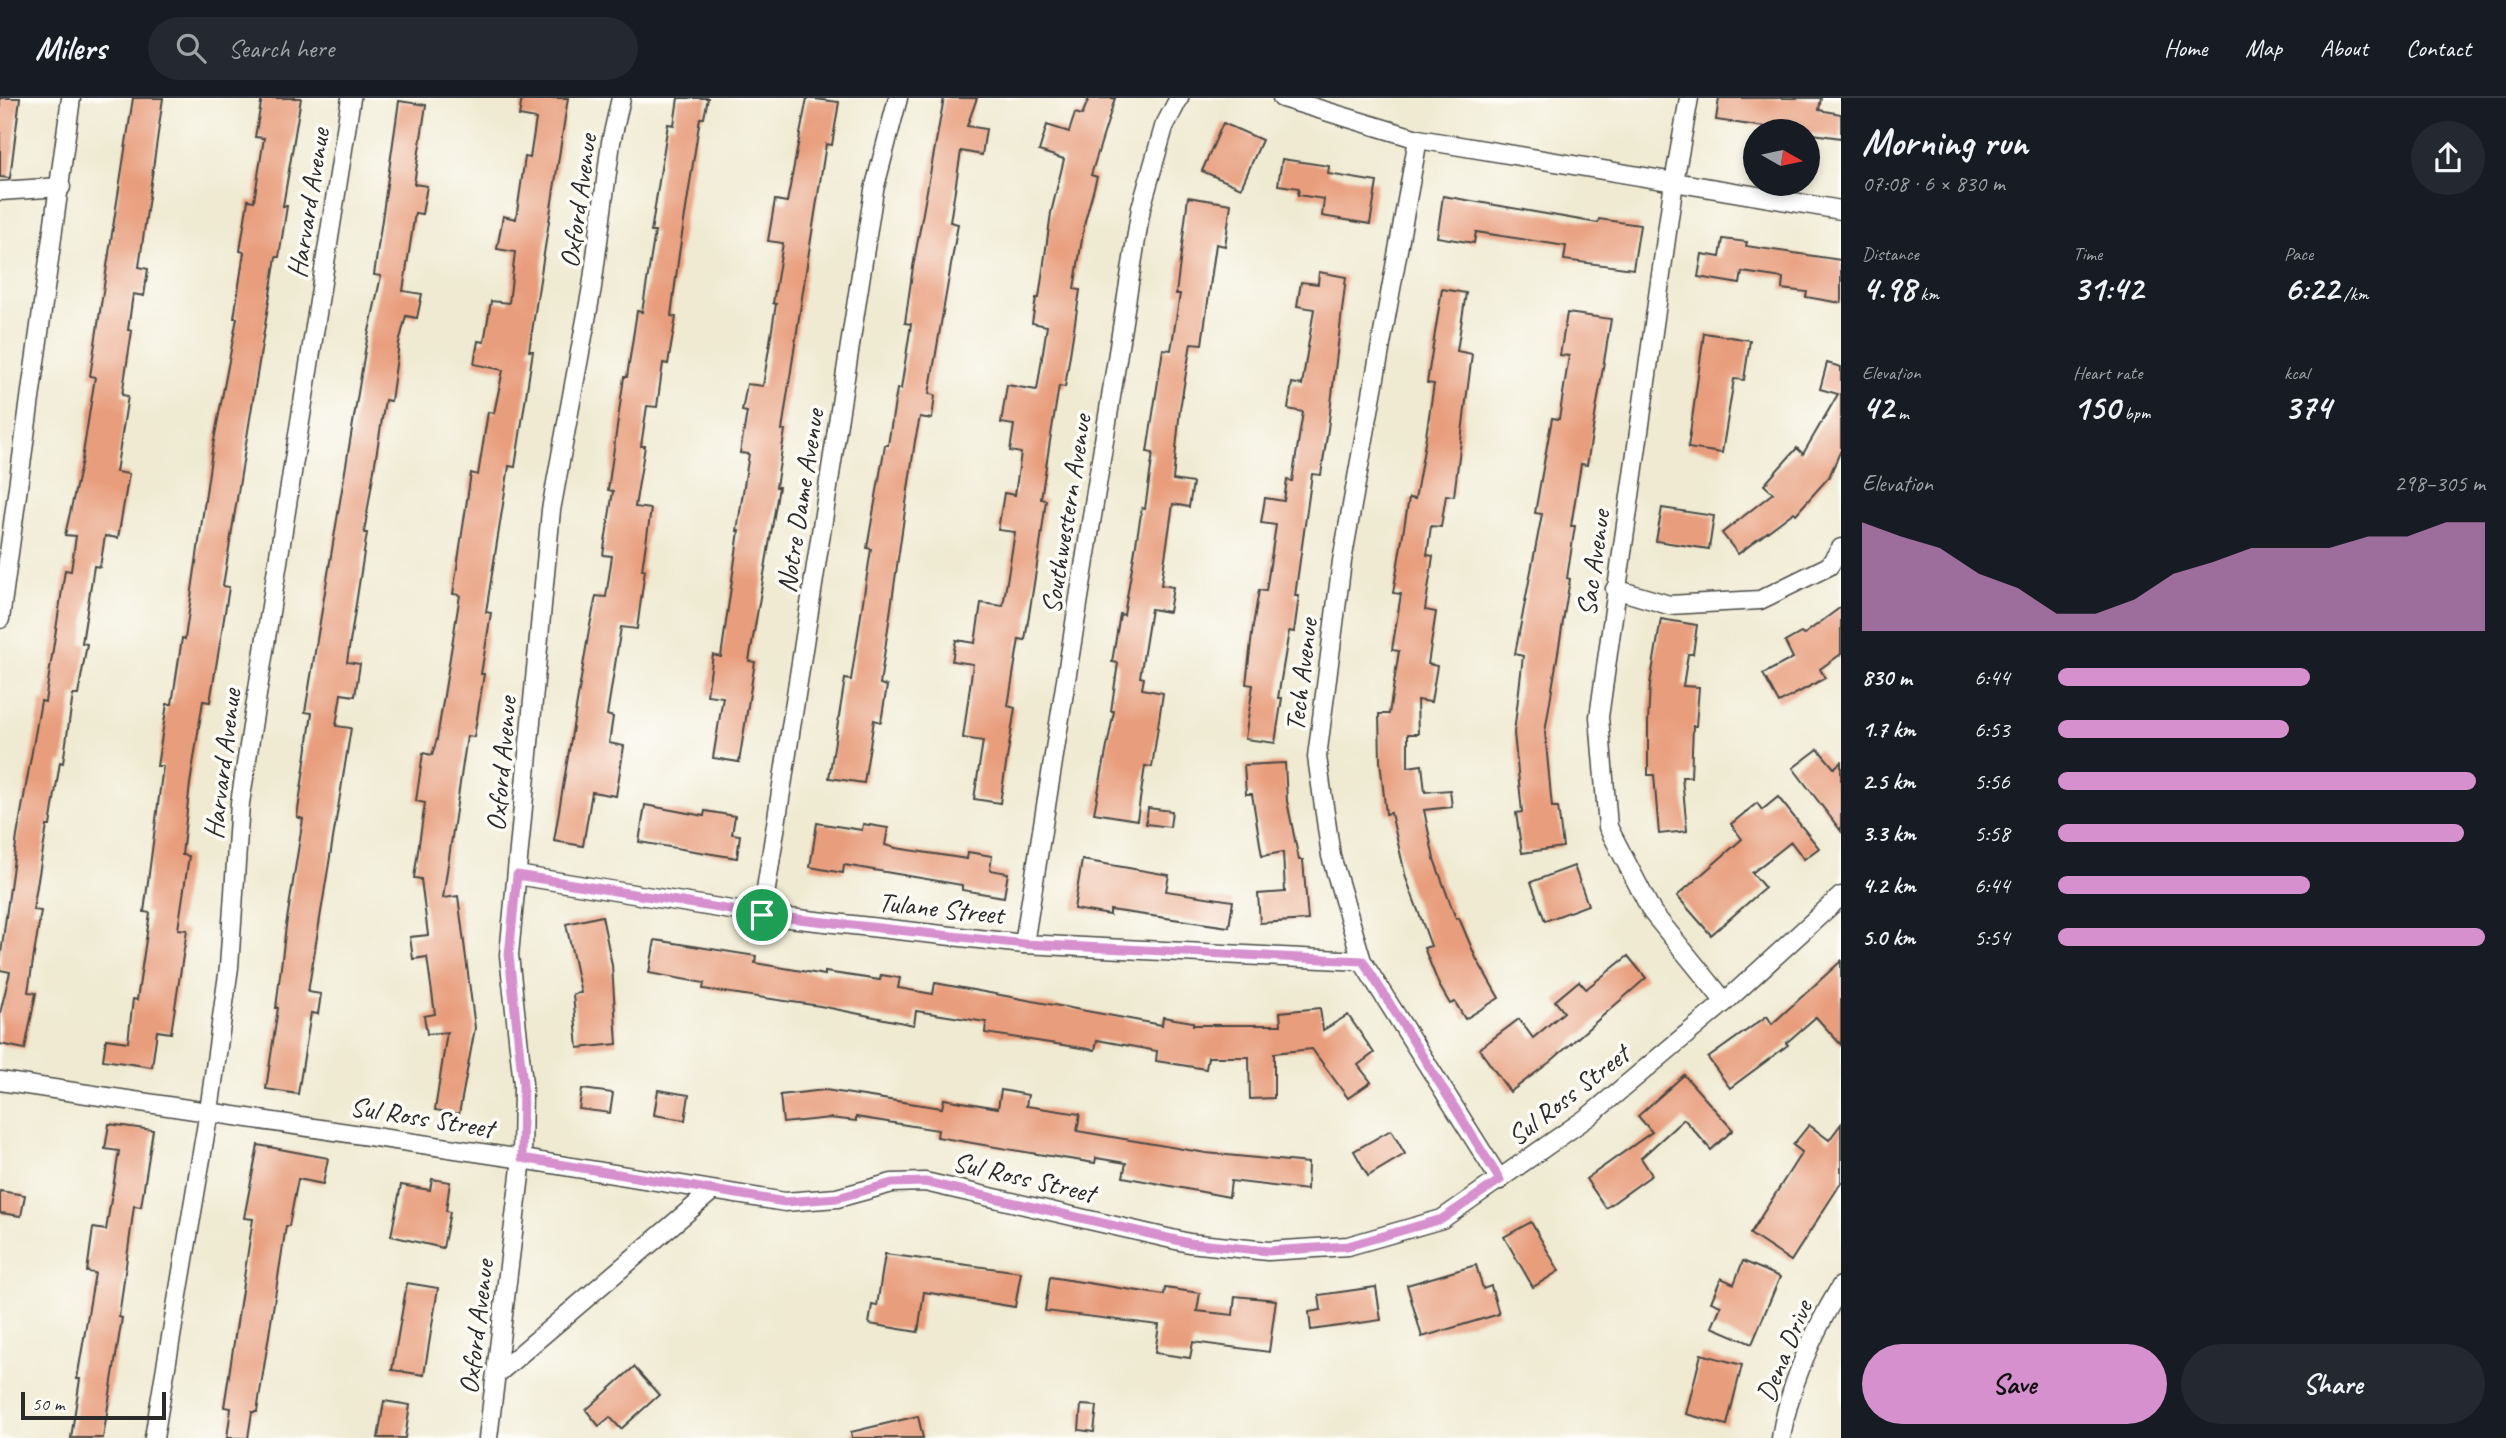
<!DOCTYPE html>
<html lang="en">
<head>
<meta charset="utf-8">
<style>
	body { margin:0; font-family:Caveat,sans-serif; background:#242831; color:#f1f3f6; height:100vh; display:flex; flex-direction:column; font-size:26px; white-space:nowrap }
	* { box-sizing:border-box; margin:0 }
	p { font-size:23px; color:#9ea1a6 }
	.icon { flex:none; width:38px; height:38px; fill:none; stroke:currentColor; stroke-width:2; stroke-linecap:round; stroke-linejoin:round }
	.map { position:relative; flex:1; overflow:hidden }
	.side { display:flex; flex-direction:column; background:#171b24; width:665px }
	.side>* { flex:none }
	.needle { width:46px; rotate:99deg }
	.controls { position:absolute; left:1743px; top:21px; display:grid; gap:14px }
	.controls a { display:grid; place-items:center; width:77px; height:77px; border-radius:50%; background:#171b24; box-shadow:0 4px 10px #0003; font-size:35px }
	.scale { position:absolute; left:21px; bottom:18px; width:145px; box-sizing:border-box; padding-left:7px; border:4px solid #2b2b2b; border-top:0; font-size:19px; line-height:24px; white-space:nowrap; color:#2b2b2b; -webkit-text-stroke:5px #fdfcf7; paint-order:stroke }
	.pin { position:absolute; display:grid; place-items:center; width:60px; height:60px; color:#fff; margin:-30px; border:4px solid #fff; border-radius:50%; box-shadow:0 2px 7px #0007 }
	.round { display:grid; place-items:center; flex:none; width:74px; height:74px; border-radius:37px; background:#242831 }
	.headline { display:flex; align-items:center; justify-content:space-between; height:119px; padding:0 21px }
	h1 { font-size:38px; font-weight:600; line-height:52px }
	.figures { display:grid; grid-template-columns:repeat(3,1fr); gap:10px; height:119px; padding:7px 21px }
	.figures div { display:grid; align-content:center }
	.figures b { font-size:35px; font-weight:600 }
	.figures small { font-size:19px; font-weight:400 }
	.figures p { font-size:19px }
	.chart { height:196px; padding:14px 21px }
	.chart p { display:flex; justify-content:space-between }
	.chart svg { width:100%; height:126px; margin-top:7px; fill:#d690ce; opacity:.7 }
	.button { display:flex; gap:14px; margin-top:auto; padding:14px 21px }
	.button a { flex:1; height:80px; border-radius:42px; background:#d690ce; color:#111; font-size:28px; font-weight:600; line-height:80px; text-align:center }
	.button a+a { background:#242831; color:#f1f3f6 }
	ul { padding:0 21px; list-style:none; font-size:23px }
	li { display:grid; grid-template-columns:112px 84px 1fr; align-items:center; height:52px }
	li i { height:18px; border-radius:9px; background:#d690ce }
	header { display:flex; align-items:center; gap:42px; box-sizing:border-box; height:98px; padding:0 35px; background:#171b24; border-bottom:2px solid #363941 }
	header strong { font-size:33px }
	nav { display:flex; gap:38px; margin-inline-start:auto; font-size:24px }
	.search { width:490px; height:63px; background:#242831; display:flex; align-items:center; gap:18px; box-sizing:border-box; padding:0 24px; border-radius:38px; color:#9ea1a6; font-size:26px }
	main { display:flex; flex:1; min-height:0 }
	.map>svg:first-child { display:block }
</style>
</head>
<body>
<header>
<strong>Milers</strong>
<div class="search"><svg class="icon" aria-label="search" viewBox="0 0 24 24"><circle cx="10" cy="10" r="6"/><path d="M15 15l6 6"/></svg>Search here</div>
<nav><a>Home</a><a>Map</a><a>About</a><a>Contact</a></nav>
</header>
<main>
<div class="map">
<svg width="1841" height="1340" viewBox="0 0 1841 1340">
	<rect width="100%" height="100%" fill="#fdfcf7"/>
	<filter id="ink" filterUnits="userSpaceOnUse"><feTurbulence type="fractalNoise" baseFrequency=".0143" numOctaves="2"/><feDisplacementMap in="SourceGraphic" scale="14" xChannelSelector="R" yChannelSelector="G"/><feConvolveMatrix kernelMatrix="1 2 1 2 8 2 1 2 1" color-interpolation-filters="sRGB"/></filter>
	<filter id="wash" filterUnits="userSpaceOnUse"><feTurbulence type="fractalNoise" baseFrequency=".00686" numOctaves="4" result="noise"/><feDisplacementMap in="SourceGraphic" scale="28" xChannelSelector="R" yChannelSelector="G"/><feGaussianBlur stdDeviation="1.57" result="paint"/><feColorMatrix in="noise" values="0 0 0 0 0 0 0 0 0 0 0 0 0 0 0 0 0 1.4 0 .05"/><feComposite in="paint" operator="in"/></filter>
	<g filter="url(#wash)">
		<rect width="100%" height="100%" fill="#efead1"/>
		<g id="blocks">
			<!-- building -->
			<g fill="#e89d7b">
				<polygon points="0,0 20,0 10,80 0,79"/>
				<polygon points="133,0 163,0 139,169 148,171 144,198 133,196 128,232 132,233 122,297 128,298 116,374 129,376 118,440 105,438 100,469 94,468 82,545 87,546 78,597 73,597 63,665 60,664 50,728 47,728 33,812 41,813 28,894 36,895 25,951 0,946 0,915 10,874 0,872 0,863 17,738 41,603 45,604 65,472 71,473 76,438 65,437 82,362 95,279 90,278"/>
				<polygon points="262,0 301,0 283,108 287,108 279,159 276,159 223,488 229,489 221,539 210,604 203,603 190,686 182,757 189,758 178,831 187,832 171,935 157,933 152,969 103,962 106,941 128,944 133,901 137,902 150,815 144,814 163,668 157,668 167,606 172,606 182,540 185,541 212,353 237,220 234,220 244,154 240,153 248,102 254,103 264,40 255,39"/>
				<polygon points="522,0 568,0 529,253 533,253 515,369 509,368 486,514 491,515 481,576 484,576 474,639 467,638 443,800 458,798 475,930 459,1016 435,1012 447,934 427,936 424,918 435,916 427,859 413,861 410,839 428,837 421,781 414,780 425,705 416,703 423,655 432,657 437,641 460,497 453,496 471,375 478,377 488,314 494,315 503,272 474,266 478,243 484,244 491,203 509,205 515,154 497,151 503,118 516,121 525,59 530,60 536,21 519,18"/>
				<polygon points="678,0 708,0 704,20 700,20 679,156 671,218 676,219 668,266 663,265 657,309 647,308 641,348 645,348 635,409 651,411 642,472 645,472 637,531 621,529 607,617 613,619 609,645 624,648 616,698 592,694 583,748 554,743 589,532 596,498 606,499 612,458 603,457 613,393 608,392 624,279 627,279 637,213 642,214 655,134 651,134 668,26 674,27"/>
				<polygon points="807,0 839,4 832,47 826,46 808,160 782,332 785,332 776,389 779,389 749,563 755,564 739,664 713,660 723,599 707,597 713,557 721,559 739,433 737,433 749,356 740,355 747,314 742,313 747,286 763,288 776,206 773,205 783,145 768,143 775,102 787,104"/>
				<polygon points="944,0 977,0 967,28 986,31 982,57 961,53 950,124 958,126 929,296 935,297 932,321 920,319 915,343 880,586 887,588 881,624 874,622 864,685 829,680 845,581 851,582 871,451 867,450 885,347 888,347 897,291 901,291 911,226 905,225 913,169"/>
				<polygon points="1089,0 1115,0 1091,77 1097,79 1085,123 1074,191 1080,192 1065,289 1059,288 1050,343 1041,401 1046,402 1040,448 1025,542 1019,541 1008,608 1015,610 1000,705 974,701 983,643 963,640 973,566 952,563 956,542 975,545 981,505 1003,508 1015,434 998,432 1004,395 1015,397 1021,355 1010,353 1014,327 1001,325 1007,287 1037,292 1047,228 1032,225 1036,200 1039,200 1051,115 1064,61 1039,53 1047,27 1069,34 1075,15 1082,17"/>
				<polygon points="1719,0 1821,0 1819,12 1841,16 1841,40 1716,22"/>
				<polygon points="399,3 426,7 414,86 427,88 422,116 415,115 403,193 422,196 417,220 406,218 399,245 391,303 385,302 364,435 367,435 347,564 360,566 355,598 341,596 336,628 351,630 308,894 321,896 318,916 311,915 298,996 266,991 278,910 276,910 286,828 303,721 297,719 312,615 305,614 366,247 381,178 374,177"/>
				<polygon points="1223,25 1262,42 1241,90 1202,73"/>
				<polygon points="1282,61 1329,68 1328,76 1377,84 1370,126 1322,118 1324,101 1298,97 1299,90 1278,87"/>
				<polygon points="1443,98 1598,125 1599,121 1640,127 1633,171 1564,162 1566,148 1476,134 1474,145 1437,139"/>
				<polygon points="1188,99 1231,106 1225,148 1216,146 1202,246 1191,245 1180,311 1173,382 1193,385 1189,409 1173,406 1161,487 1173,489 1169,514 1151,511 1140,579 1144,580 1142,591 1163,595 1152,669 1145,668 1137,722 1094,715 1114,613 1111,613 1118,565 1112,564 1120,516 1124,517 1142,410 1145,411 1153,355 1147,354 1163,251 1171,252 1180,196 1176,196"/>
				<polygon points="1723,141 1747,144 1746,148 1841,162 1841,205 1806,199 1807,194 1782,191 1783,180 1742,174 1740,186 1698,179 1702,156 1720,159"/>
				<polygon points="1319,174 1346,179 1328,331 1321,377 1312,376 1295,498 1299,498 1294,534 1289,533 1278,600 1282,600 1275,645 1245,641 1253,587 1246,586 1253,528 1259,492 1266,493 1276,427 1261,425 1265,400 1284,403 1287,382 1292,383 1303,314 1288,311 1292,285 1302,287 1314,211 1297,208 1301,184 1318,186"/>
				<polygon points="1442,191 1466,195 1457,253 1472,256 1454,398 1446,397 1441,429 1431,428 1427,457 1433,458 1425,512 1436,514 1428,566 1437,568 1431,604 1417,602 1418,636 1408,636 1408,669 1422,667 1425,694 1450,692 1452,709 1424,712 1434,761 1456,821 1459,820 1476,860 1499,900 1465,921 1455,904 1450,906 1439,887 1424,850 1431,848 1406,780 1391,715 1386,716 1380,663 1379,616 1389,616 1399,553 1392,552 1401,496 1393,495 1409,400 1415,401 1423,357 1434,286 1427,285"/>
				<polygon points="1567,215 1611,221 1587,367 1581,366 1571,428 1575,428 1567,480 1570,481 1545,634 1552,709 1558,709 1563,749 1522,755 1516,715 1522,714 1514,635 1523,558 1515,556 1542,416 1535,415 1552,320 1559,321 1569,258 1560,257"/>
				<polygon points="1704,235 1750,242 1744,282 1734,281 1722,355 1688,350"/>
				<polygon points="1827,265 1841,269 1841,352 1829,379 1796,416 1794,414 1738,456 1722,435 1773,395 1764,387 1797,350 1803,356 1838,296 1820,291"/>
				<polygon points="1662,410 1714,418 1709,451 1656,443"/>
				<polygon points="1841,509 1841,556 1820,571 1825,580 1779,605 1763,576 1793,560 1785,544 1801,535 1803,537"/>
				<polygon points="1661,521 1697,527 1693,556 1688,556 1683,588 1699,589 1696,628 1693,628 1691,679 1682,679 1687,733 1659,736 1654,677 1648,677 1648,625 1650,586"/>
				<polygon points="1818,651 1834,670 1841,664 1841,733 1793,670"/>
				<polygon points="1285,665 1287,703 1299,762 1303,762 1308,822 1260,825 1258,796 1285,794 1283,754 1262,758 1252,696 1246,696 1244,667"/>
				<polygon points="1778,699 1819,750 1804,761 1791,744 1752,775 1765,790 1711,837 1677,798 1742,741 1731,726 1757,705 1762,712"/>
				<polygon points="645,707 704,718 705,713 735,718 732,736 740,737 737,760 639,744"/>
				<polygon points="1148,710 1172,713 1170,729 1146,726"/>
				<polygon points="817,725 862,732 863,726 888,730 885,747 896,750 967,761 968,754 992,758 990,772 1008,775 1004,799 962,792 962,787 844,767 843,775 810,769"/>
				<polygon points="1082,762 1169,777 1166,793 1233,803 1229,829 1110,812 1110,817 1074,811"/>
				<polygon points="1574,768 1588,807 1545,823 1531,784"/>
				<polygon points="602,818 612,867 617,946 578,950 573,896 581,895 566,826"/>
				<polygon points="655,842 756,858 755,865 825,877 825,874 880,882 881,877 900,880 898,890 933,896 935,885 1162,927 1163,919 1193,924 1193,927 1281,927 1280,914 1320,910 1323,932 1348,917 1374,955 1358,967 1371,984 1348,1000 1312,951 1274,955 1274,1000 1250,1001 1249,959 1208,959 1206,971 1156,963 1157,953 1097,942 1095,952 985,935 986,924 916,913 914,927 820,908 703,891 704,885 649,875"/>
				<polygon points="1628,858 1646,880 1550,964 1510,994 1479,951 1519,921 1533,940 1564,914 1555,903 1579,883 1586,891"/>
				<polygon points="1841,863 1841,947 1816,919 1786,945 1788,947 1730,990 1708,960 1767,918 1772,926"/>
				<polygon points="1684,977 1733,1032 1711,1052 1684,1021 1641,1060 1652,1077 1606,1110 1586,1081 1652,1034 1638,1018"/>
				<polygon points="582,991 613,995 610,1015 579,1011"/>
				<polygon points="658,992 689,997 685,1022 654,1017"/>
				<polygon points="825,992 942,1010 944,1001 998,1010 1001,992 1028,997 1026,1008 1080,1016 1077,1033 1206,1055 1308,1065 1307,1092 1231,1083 1229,1099 1123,1079 1126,1065 1096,1060 1095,1065 1031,1055 937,1039 938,1032 856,1019 856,1023 830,1020 783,1025 780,997"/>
				<polygon points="109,1026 153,1032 141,1109 134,1108 119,1219 122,1220 103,1340 71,1340 80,1281 77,1281 95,1175 87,1174 93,1130 106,1132 119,1053 105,1051"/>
				<polygon points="1841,1026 1841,1085 1791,1163 1750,1136 1802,1054 1793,1047 1809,1027 1829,1042"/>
				<polygon points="1391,1032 1405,1056 1368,1078 1354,1053"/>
				<polygon points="258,1047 328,1060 323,1086 298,1081 289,1128 286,1128 257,1314 252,1314 248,1340 227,1340 231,1310 224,1309 253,1121 244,1120"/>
				<polygon points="432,1081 450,1084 446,1113 450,1114 443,1150 391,1138 401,1087 430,1092"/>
				<polygon points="0,1093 25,1097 21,1118 0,1115"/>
				<polygon points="1531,1124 1559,1173 1533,1189 1504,1139"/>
				<polygon points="885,1156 1021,1174 1015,1209 924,1194 918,1234 869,1226 872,1207 877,1208"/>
				<polygon points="1743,1163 1780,1179 1752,1246 1712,1229 1721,1208 1711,1204 1721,1180 1734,1186"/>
				<polygon points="1476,1167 1483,1191 1491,1188 1499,1216 1422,1239 1407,1187"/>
				<polygon points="1050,1179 1164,1197 1165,1190 1200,1195 1197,1213 1233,1217 1235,1198 1276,1202 1269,1254 1193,1244 1190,1260 1155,1255 1159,1227 1045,1213"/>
				<polygon points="407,1185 438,1190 424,1277 392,1272"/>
				<polygon points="1376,1189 1381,1222 1311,1232 1309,1214 1321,1212 1319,1197"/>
				<polygon points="1701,1256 1742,1267 1727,1327 1686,1316"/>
				<polygon points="634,1269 659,1297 621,1331 610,1319 599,1328 586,1312"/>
				<polygon points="384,1303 410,1307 405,1340 378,1340"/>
				<polygon points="1081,1307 1097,1308 1094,1334 1079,1332"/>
				<polygon points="918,1318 923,1340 852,1340 851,1334"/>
			</g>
		</g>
	</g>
	<g filter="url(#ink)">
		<use href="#blocks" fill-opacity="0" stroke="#484844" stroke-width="2"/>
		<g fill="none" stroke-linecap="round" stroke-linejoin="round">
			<defs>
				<g id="street">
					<polyline points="1282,0 1418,41 1841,112"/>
					<polyline points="1689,0 1674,84 1599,619 1608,729 1652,814 1725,904"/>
					<polyline points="1418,41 1342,463 1317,659 1331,758 1362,863 1500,1082"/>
					<polyline points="0,93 61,89"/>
					<polyline points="1615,491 1669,507 1760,502 1829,468 1841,450"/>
					<polyline points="0,521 71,0"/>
					<polyline points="517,777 762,817 1024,846 1362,863"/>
					<polyline points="762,817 874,92 898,0"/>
					<polyline points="1024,846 1141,110 1164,29 1179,0"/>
					<polyline points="0,983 522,1061 785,1104 837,1100 892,1085 925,1084 1189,1145 1268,1153 1348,1148 1442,1121 1588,1019 1725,904 1841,798"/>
					<polyline points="497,1276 712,1093"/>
					<polyline points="154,1340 209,1013 229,869 240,705 351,0"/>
					<polyline points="488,1340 522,1061 523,986 509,857 551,412 592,189 611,44 621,0"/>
					<path d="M 1781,1340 C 1789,1288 1814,1233 1841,1188"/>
				</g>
			</defs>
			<!-- street casing -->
			<use href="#street" stroke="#484844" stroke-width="21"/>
			<!-- street -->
			<use href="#street" stroke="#fff" stroke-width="18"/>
		</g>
	</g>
	<g fill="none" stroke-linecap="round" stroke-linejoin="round" filter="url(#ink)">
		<defs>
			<polygon id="route" points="517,777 762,817 1024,846 1363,863 1500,1082 1442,1121 1348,1148 1268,1153 1189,1145 925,1084 892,1085 837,1100 785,1104 522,1060 523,986 509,857"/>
		</defs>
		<!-- route casing -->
		<use href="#route" stroke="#fff" stroke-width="14"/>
		<!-- route -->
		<use href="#route" stroke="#d690ce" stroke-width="9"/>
	</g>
	<g text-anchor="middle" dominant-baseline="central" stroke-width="7" stroke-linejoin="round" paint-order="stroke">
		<!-- street labels -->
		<g font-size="28" fill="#2b2b2b" stroke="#fdfcf7">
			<text transform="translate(578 103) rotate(-82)">Oxford Avenue</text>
			<text transform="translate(308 105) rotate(-81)">Harvard Avenue</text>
			<text transform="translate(800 403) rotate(-81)">Notre Dame Avenue</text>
			<text transform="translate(1066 416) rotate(-81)">Southwestern Avenue</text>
			<text transform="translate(1593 465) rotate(-82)">Sac Avenue</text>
			<text transform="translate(1301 577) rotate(-83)">Tech Avenue</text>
			<text transform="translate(222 666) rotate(-83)">Harvard Avenue</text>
			<text transform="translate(501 666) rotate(-85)">Oxford Avenue</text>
			<text transform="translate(941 810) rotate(6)">Tulane Street</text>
			<text transform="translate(1568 997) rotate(-38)">Sul Ross Street</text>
			<text transform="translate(422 1019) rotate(9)">Sul Ross Street</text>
			<text transform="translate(1024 1079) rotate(13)">Sul Ross Street</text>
			<text transform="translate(476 1229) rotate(-83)">Oxford Avenue</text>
			<text transform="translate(1784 1253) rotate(-68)">Dena Drive</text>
		</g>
	</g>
</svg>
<div class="controls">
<a><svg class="needle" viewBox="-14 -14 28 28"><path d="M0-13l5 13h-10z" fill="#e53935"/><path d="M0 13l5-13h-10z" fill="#9ea1a6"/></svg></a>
</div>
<div class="scale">50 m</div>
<div class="pin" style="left:762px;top:817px;background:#1e9e55"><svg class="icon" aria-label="arrive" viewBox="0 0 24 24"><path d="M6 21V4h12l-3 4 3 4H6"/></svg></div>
</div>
<section class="side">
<div class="headline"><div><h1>Morning run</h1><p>07:08 · 6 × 830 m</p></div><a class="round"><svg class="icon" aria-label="share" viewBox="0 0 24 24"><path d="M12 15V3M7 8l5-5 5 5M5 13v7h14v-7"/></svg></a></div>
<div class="figures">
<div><p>Distance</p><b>4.98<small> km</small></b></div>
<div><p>Time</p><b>31:42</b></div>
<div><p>Pace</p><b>6:22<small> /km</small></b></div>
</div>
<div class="figures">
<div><p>Elevation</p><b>42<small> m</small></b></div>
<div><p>Heart rate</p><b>150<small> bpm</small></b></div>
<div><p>kcal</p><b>374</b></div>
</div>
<div class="chart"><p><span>Elevation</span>298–305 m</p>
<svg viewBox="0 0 160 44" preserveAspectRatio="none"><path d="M0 44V6L10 11L20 15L30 24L40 29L50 38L60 38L70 33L80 24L90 20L100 15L110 15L120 15L130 11L140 11L150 6L160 6V44z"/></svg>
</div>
<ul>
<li><b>830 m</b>6:44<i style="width:59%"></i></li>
<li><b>1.7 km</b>6:53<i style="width:54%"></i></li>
<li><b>2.5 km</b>5:56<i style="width:98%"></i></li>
<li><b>3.3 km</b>5:58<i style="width:95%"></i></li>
<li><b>4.2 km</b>6:44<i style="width:59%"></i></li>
<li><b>5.0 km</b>5:54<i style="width:100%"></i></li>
</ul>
<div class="button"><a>Save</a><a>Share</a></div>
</section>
</main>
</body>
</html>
